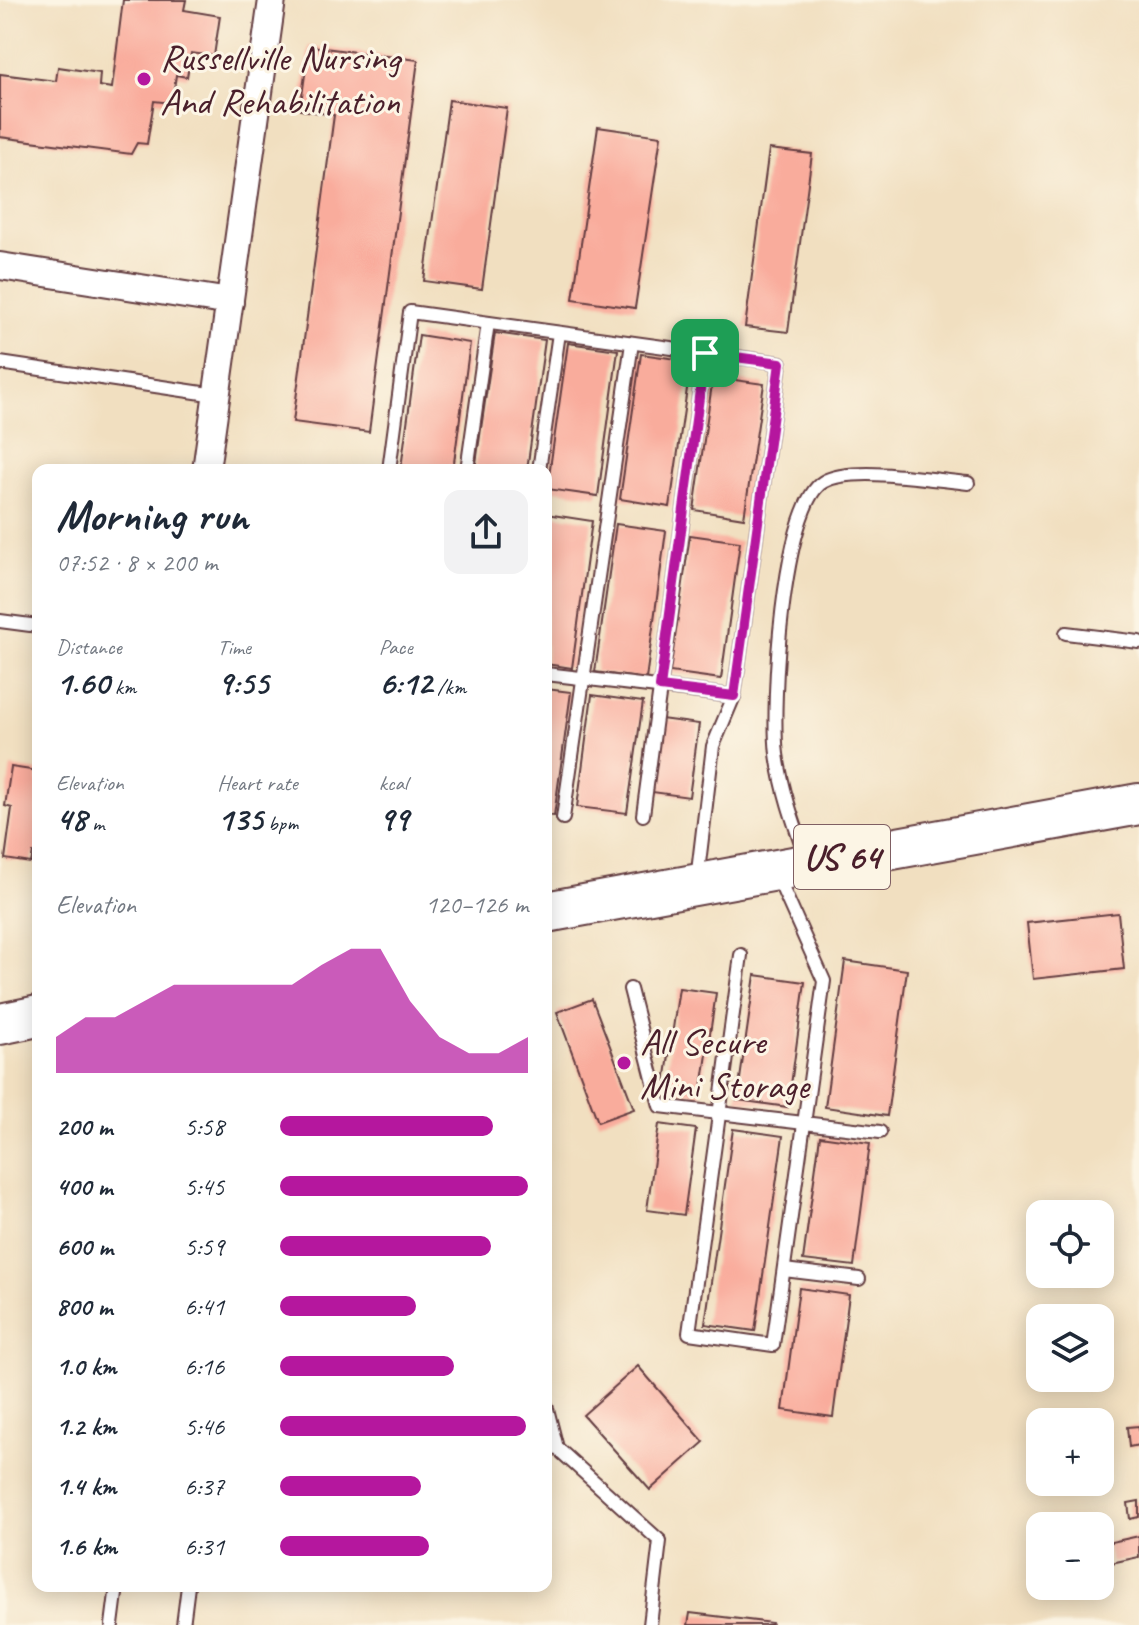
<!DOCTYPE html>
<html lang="en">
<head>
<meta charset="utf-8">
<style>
	body { margin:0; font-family:Caveat,sans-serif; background:#f2f2f3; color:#1f2937; height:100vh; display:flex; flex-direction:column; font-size:30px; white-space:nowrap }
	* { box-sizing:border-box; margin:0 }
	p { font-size:26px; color:#747a83 }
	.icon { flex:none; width:44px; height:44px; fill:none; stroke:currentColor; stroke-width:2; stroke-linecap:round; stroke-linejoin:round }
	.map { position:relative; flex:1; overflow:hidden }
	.panel { position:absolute; left:32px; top:464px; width:520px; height:1128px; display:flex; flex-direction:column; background:#fff; border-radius:16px; box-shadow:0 4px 20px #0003 }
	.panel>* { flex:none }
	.buttons { position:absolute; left:1026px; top:1200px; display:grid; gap:16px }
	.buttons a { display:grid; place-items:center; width:88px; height:88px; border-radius:16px; background:#fff; box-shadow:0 4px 20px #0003; font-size:40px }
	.pin { position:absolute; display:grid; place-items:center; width:68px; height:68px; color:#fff; margin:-34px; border-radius:16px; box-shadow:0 4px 12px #0006 }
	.round { display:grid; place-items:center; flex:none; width:84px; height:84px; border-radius:16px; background:#f2f2f3 }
	.summary { display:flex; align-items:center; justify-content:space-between; height:136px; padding:0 24px }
	h1 { font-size:44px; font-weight:800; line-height:60px }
	.metrics { display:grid; grid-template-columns:repeat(3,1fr); gap:12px; height:136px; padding:8px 24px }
	.metrics div { display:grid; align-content:center }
	.metrics b { font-size:34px; font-weight:800 }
	.metrics small { font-size:22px; font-weight:400 }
	.metrics p { font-size:22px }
	.chart { height:224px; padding:16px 24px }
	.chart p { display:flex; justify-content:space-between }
	.chart svg { width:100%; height:144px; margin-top:8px; fill:#b5179e; opacity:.7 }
	ul { padding:0 24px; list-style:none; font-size:26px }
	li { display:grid; grid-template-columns:128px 96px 1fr; align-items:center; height:60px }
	li i { height:20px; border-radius:10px; background:#b5179e }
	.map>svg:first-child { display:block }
</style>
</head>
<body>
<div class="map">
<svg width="1139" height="1625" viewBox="0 0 1139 1625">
	<rect width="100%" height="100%" fill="#fcf5e5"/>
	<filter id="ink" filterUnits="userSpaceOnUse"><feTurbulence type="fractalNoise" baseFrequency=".0125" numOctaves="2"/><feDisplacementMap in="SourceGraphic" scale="16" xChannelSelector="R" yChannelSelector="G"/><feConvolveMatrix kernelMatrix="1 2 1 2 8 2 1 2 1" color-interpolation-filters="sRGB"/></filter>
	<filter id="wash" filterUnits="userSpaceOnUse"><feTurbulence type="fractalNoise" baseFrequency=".006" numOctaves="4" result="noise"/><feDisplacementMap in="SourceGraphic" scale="32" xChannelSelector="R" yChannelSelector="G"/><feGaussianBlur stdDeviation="1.8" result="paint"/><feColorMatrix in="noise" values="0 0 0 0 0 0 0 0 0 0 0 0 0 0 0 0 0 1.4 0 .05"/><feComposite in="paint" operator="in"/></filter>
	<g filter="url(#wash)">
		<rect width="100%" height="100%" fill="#f1dfc0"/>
		<g id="blocks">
			<!-- building -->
			<g fill="#f9ac9c">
				<polygon points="123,0 186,0 184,10 220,16 214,56 191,53 187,77 176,75 172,103 154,101 147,144 137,143 131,154 0,137 0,74 56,81 58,67 100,73 99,86 112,88"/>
				<polygon points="309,46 418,60 369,432 293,422 334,115 300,110"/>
				<polygon points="449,100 507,108 482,289 424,281"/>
				<polygon points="598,127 661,136 635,308 573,299"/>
				<polygon points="769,149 812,154 788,332 745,327"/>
				<polygon points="495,333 545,340 527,470 475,470"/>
				<polygon points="419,335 470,343 453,470 401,468"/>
				<polygon points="568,343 618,350 598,496 547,489"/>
				<polygon points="641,354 691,361 670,507 620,499"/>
				<polygon points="713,377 764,384 744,518 694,510"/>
				<polygon points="546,514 592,521 572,668 546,664"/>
				<polygon points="616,524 666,531 646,679 595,672"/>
				<polygon points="690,535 740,542 721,679 670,672"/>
				<polygon points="546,689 571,692 554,816 546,815"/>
				<polygon points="592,695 643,702 627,813 577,807"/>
				<polygon points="661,719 699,724 689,797 652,792"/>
				<polygon points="11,767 38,771 38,853 33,853 31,863 5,859 12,808 5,806"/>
				<polygon points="1118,913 1124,969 1033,979 1027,923"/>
				<polygon points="845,961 907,970 887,1116 825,1107"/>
				<polygon points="755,975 805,982 788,1107 737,1100"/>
				<polygon points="679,988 716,993 701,1095 664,1089"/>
				<polygon points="592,999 634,1109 598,1122 557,1012"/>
				<polygon points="659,1124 696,1129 684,1215 647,1210"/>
				<polygon points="733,1129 783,1136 755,1331 705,1324"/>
				<polygon points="820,1136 870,1143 854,1266 803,1260"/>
				<polygon points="799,1288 849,1295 833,1417 783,1410"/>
				<polygon points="638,1366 704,1442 650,1490 583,1415"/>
				<polygon points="1139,1426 1139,1445 1129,1447 1127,1427"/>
				<polygon points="1139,1501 1139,1517 1130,1519 1128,1503"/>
				<polygon points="1139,1536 1139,1557 1111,1563 1107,1543"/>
				<polygon points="690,1613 772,1623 771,1625 688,1625"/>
			</g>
		</g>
	</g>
	<g filter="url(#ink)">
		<use href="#blocks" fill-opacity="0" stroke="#633c41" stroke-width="2"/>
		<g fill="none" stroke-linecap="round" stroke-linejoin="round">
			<defs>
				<g id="service">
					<polyline points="0,363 216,395"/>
					<polyline points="389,470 410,312 780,363 734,696 713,746 697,880"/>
					<polyline points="467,470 488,323"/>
					<polyline points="539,470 559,333"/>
					<polyline points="0,621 38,626"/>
					<polyline points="1066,633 1139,642"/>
					<polyline points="546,674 734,696"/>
					<polyline points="643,815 705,353"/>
					<polyline points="563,818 632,343"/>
					<path d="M 807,860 C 795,826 782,791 777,754 C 771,707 782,507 823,482 C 851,465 933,480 968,483"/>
					<polyline points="741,955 689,1333 773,1345 824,981 777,876"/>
					<polyline points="630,989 660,1106 880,1132"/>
					<polyline points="784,1270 859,1279"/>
					<polyline points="546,1405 557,1448 660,1541 650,1625"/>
					<polyline points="112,1625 117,1586"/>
					<polyline points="183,1625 188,1586"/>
				</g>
				<g id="minor">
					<polyline points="0,266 230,302"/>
					<polyline points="206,470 272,0"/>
				</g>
				<g id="primary">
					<polyline points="546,912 1139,804"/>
					<polyline points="0,1024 38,1016"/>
				</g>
			</defs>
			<!-- service casing -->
			<use href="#service" stroke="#633c41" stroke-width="16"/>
			<!-- minor casing -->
			<use href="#minor" stroke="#633c41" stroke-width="30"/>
			<!-- primary casing -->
			<use href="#primary" stroke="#633c41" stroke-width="44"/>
			<!-- service -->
			<use href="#service" stroke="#fff" stroke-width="12"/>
			<!-- minor -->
			<use href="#minor" stroke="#fff" stroke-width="26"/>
			<!-- primary -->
			<use href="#primary" stroke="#fff" stroke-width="40"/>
		</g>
	</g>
	<g fill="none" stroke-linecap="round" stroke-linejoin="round" filter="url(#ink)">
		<defs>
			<polygon id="route" points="705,353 780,363 734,696 660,687"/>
		</defs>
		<!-- route casing -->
		<use href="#route" stroke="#fff" stroke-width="16"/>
		<!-- route -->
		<use href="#route" stroke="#b5179e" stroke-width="10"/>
	</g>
	<!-- markers -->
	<g fill="#b5179e" stroke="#fcf5e5" stroke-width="3">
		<circle cx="144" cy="79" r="8"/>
		<circle cx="624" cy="1063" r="8"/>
	</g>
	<g text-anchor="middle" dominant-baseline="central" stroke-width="6" stroke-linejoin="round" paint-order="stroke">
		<!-- shield labels -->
		<rect fill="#fcf5e5" stroke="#7f5f63" stroke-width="2" x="794" y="825" width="96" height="64" rx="6"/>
		<g font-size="36" font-weight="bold" fill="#4a1f2b">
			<text x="842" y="857">US 64</text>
		</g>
		<!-- poi labels -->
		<g font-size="38" fill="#4a1f2b" stroke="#fcf5e5" text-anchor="start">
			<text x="160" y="57">Russellville Nursing<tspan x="160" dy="44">And Rehabilitation</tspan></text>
			<text x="640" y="1041">All Secure<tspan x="640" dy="44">Mini Storage</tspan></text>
		</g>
	</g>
</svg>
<div class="buttons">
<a><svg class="icon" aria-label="locate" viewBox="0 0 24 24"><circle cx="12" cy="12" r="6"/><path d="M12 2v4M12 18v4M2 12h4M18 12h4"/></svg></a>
<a><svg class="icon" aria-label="layers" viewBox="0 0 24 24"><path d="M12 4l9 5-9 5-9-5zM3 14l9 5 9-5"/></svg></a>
<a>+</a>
<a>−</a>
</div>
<div class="pin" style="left:705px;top:353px;background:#1e9e55"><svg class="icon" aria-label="arrive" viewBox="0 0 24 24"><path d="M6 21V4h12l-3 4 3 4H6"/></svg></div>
<section class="panel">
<div class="summary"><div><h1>Morning run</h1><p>07:52 · 8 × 200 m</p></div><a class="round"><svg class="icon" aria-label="share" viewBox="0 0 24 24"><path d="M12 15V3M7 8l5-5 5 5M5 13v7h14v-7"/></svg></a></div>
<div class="metrics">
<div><p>Distance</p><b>1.60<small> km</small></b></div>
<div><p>Time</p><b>9:55</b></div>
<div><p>Pace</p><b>6:12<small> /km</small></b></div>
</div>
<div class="metrics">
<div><p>Elevation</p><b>48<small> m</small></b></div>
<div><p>Heart rate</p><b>135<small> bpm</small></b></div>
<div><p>kcal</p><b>99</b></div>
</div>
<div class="chart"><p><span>Elevation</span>120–126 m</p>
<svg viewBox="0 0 160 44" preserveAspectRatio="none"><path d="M0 44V33L10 27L20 27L30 22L40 17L50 17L60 17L70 17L80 17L90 11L100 6L110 6L120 22L130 33L140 38L150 38L160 33V44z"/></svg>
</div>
<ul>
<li><b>200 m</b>5:58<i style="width:86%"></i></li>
<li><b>400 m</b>5:45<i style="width:100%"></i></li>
<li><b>600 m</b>5:59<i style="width:85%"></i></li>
<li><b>800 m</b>6:41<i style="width:55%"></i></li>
<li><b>1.0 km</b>6:16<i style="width:70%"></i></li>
<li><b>1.2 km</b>5:46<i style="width:99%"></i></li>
<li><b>1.4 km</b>6:37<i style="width:57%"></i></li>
<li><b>1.6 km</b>6:31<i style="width:60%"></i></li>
</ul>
</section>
</div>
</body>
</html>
